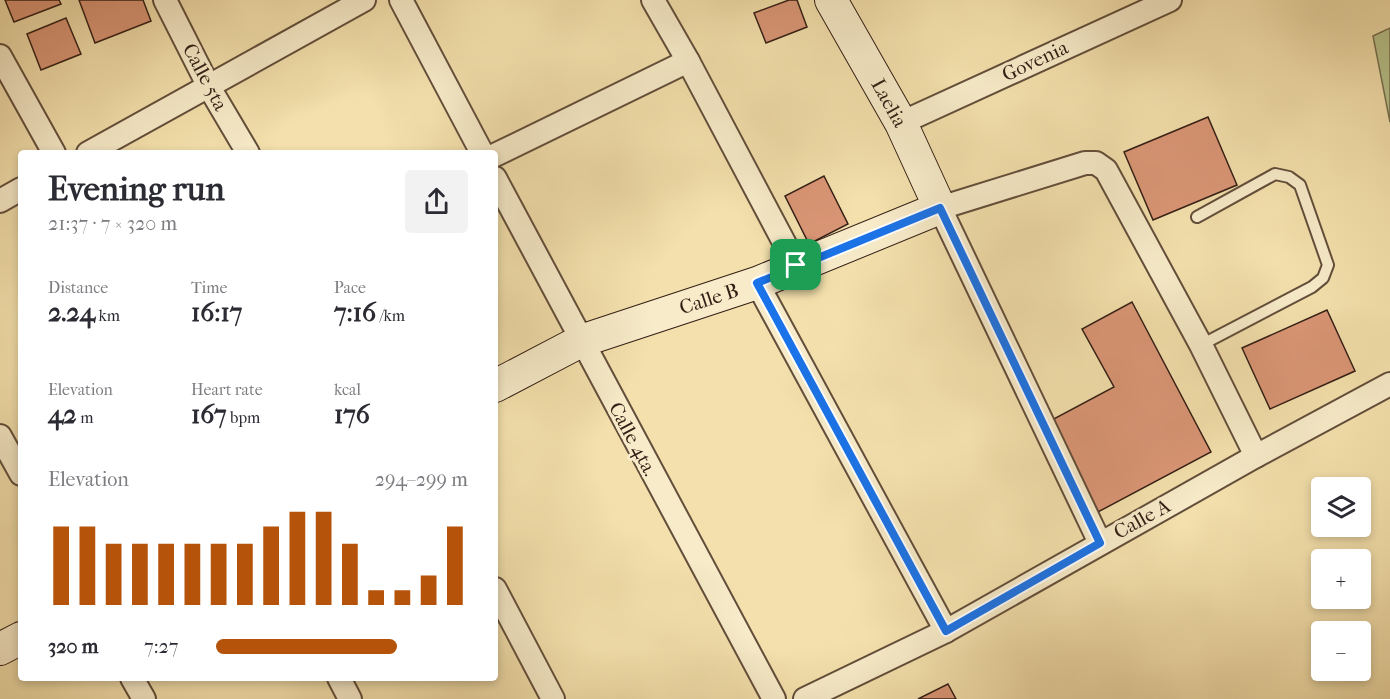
<!DOCTYPE html>
<html lang="en">
<head>
<meta charset="utf-8">
<style>
	body { margin:0; font-family:"IM FELL French Canon",serif; background:#f2f2f3; color:#2b2b33; height:100vh; display:flex; flex-direction:column; font-size:22px; white-space:nowrap }
	* { box-sizing:border-box; margin:0 }
	p { font-size:20px; color:#7c7c81 }
	.icon { flex:none; width:33px; height:33px; fill:none; stroke:currentColor; stroke-width:2; stroke-linecap:round; stroke-linejoin:round }
	.map { position:relative; flex:1; overflow:hidden }
	.panel { position:absolute; left:18px; top:150px; width:480px; height:531px; display:flex; flex-direction:column; background:#fff; border-radius:6px; box-shadow:0 3px 9px #0003 }
	.panel>* { flex:none }
	.buttons { position:absolute; left:1311px; top:477px; display:grid; gap:12px }
	.buttons a { display:grid; place-items:center; width:60px; height:60px; border-radius:6px; background:#fff; box-shadow:0 3px 9px #0003; font-size:30px }
	.pin { position:absolute; display:grid; place-items:center; width:51px; height:51px; color:#fff; margin:-26px; border-radius:12px; box-shadow:0 3px 9px #0006 }
	.round { display:grid; place-items:center; flex:none; width:63px; height:63px; border-radius:6px; background:#f2f2f3 }
	.headline { display:flex; align-items:center; justify-content:space-between; height:102px; padding:0 30px }
	h1 { font-size:33px; font-weight:700; line-height:45px }
	.figures { display:grid; grid-template-columns:repeat(3,1fr); gap:9px; height:102px; padding:6px 30px }
	.figures div { display:grid; align-content:center }
	.figures b { font-size:26px; font-weight:700 }
	.figures small { font-size:16px; font-weight:400 }
	.figures p { font-size:16px }
	.chart { height:168px; padding:12px 30px }
	.chart p { display:flex; justify-content:space-between }
	.chart svg { width:100%; height:108px; margin-top:6px; stroke:#b45309; stroke-width:6 }
	ul { padding:0 30px; list-style:none; font-size:20px }
	li { display:grid; grid-template-columns:96px 72px 1fr; align-items:center; height:45px }
	li i { height:15px; border-radius:8px; background:#b45309 }
	.map>svg:first-child { display:block }
</style>
</head>
<body>
<div class="map">
<svg width="1390" height="699" viewBox="0 0 1390 699">
	<rect width="100%" height="100%" fill="#f3e0ac"/>
	<filter id="stains"><feTurbulence type="fractalNoise" baseFrequency=".00333" numOctaves="4"/><feColorMatrix values="0 0 0 0 .2 0 0 0 0 .09 0 0 0 0 .02 0 0 0 .5 -.17"/></filter>
	<radialGradient id="worn" r=".72"><stop offset=".6" stop-color="#630" stop-opacity="0"/><stop offset="1" stop-color="#630" stop-opacity=".3"/></radialGradient>
	<!-- green -->
	<polygon fill="#b8c38c" stroke="#767050" stroke-width="1.5" points="1390,28 1390,122 1373,36"/>
	<!-- building -->
	<g fill="#da9676" stroke="#331e15" stroke-width="1.5">
		<polygon points="5,0 59,0 61,4 14,22"/>
		<polygon points="79,0 143,0 151,21 95,43"/>
		<polygon points="789,0 797,0 807,27 766,43 754,13"/>
		<polygon points="66,18 81,54 41,70 27,34"/>
		<polygon points="1208,117 1237,185 1153,220 1124,152"/>
		<polygon points="824,176 848,224 809,244 785,196"/>
		<polygon points="1132,302 1211,452 1096,513 1048,422 1114,387 1082,329"/>
		<polygon points="1327,310 1355,371 1270,409 1242,348"/>
		<polygon points="948,684 956,699 918,699"/>
	</g>
	<g fill="none" stroke-linecap="round" stroke-linejoin="round">
		<defs>
			<polyline id="lane" points="1197,217 1275,174 1289,177 1300,185 1328,265 1323,278 1312,287 1201,345"/>
			<g id="street">
				<polyline points="165,0 209,87 248,153"/>
				<polyline points="401,0 482,153"/>
				<polyline points="653,0 688,61 796,265"/>
				<polyline points="0,56 54,153"/>
				<polyline points="901,123 1170,0"/>
				<polyline points="88,153 364,0"/>
				<polyline points="495,155 688,61"/>
				<polyline points="495,178 774,699"/>
				<polyline points="0,201 21,189"/>
				<polyline points="757,283 946,631"/>
				<polyline points="0,436 21,474"/>
				<polyline points="1100,543 940,208 1085,163 1096,163 1106,170 1201,345 1256,456"/>
				<polyline points="495,589 553,699"/>
				<polyline points="132,678 144,699"/>
				<polyline points="339,678 350,699"/>
				<polyline points="805,699 946,631 1256,456 1390,384"/>
			</g>
			<g id="secondary">
				<polyline points="495,386 581,341 757,283 940,208 901,123 831,0"/>
				<polyline points="0,649 21,638"/>
			</g>
		</defs>
		<!-- lane casing -->
		<use href="#lane" stroke="#634e3b" stroke-width="14"/>
		<!-- street casing -->
		<use href="#street" stroke="#634e3b" stroke-width="26"/>
		<!-- secondary casing -->
		<use href="#secondary" stroke="#331e15" stroke-width="34"/>
		<!-- lane -->
		<use href="#lane" stroke="#f7ebc9" stroke-width="10"/>
		<!-- street -->
		<use href="#street" stroke="#f7ebc9" stroke-width="22"/>
		<!-- secondary -->
		<use href="#secondary" stroke="#f7ebc9" stroke-width="32"/>
	</g>
	<g fill="none" stroke-linecap="round" stroke-linejoin="round">
		<defs>
			<polygon id="route" points="940,208 1100,543 946,631 757,283"/>
		</defs>
		<!-- route casing -->
		<use href="#route" stroke="#fff" stroke-width="12"/>
		<!-- route -->
		<use href="#route" stroke="#1a73e8" stroke-width="8"/>
	</g>
	<g text-anchor="middle" dominant-baseline="central" stroke-width="6" stroke-linejoin="round" paint-order="stroke">
		<!-- street labels -->
		<g font-size="20" fill="#331e15" stroke="#f7ebc9">
			<text transform="translate(1035 61) rotate(-25)">Govenia</text>
			<text transform="translate(205 77) rotate(62)">Calle 5ta</text>
			<text transform="translate(889 103) rotate(61)">Laelia</text>
			<text transform="translate(709 299) rotate(-18)">Calle B</text>
			<text transform="translate(633 439) rotate(62)">Calle 4ta.</text>
			<text transform="translate(1142 519) rotate(-29)">Calle A</text>
		</g>
	</g>
	<rect width="100%" height="100%" filter="url(#stains)"/>
	<rect width="100%" height="100%" fill="url(#worn)"/>
</svg>
<div class="buttons">
<a><svg class="icon" aria-label="layers" viewBox="0 0 24 24"><path d="M12 4l9 5-9 5-9-5zM3 14l9 5 9-5"/></svg></a>
<a>+</a>
<a>−</a>
</div>
<div class="pin" style="left:796px;top:265px;background:#1e9e55"><svg class="icon" aria-label="arrive" viewBox="0 0 24 24"><path d="M6 21V4h12l-3 4 3 4H6"/></svg></div>
<section class="panel">
<div class="headline"><div><h1>Evening run</h1><p>21:37 · 7 × 320 m</p></div><a class="round"><svg class="icon" aria-label="share" viewBox="0 0 24 24"><path d="M12 15V3M7 8l5-5 5 5M5 13v7h14v-7"/></svg></a></div>
<div class="figures">
<div><p>Distance</p><b>2.24<small> km</small></b></div>
<div><p>Time</p><b>16:17</b></div>
<div><p>Pace</p><b>7:16<small> /km</small></b></div>
</div>
<div class="figures">
<div><p>Elevation</p><b>42<small> m</small></b></div>
<div><p>Heart rate</p><b>167<small> bpm</small></b></div>
<div><p>kcal</p><b>176</b></div>
</div>
<div class="chart"><p><span>Elevation</span>294–299 m</p>
<svg viewBox="0 0 160 44" preserveAspectRatio="none"><path d="M5 44V12M15 44V12M25 44V19M35 44V19M45 44V19M55 44V19M65 44V19M75 44V19M85 44V12M95 44V6M105 44V6M115 44V19M125 44V38M135 44V38M145 44V32M155 44V12"/></svg>
</div>
<ul>
<li><b>320 m</b>7:27<i style="width:72%"></i></li>
</ul>
</section>
</div>
</body>
</html>
